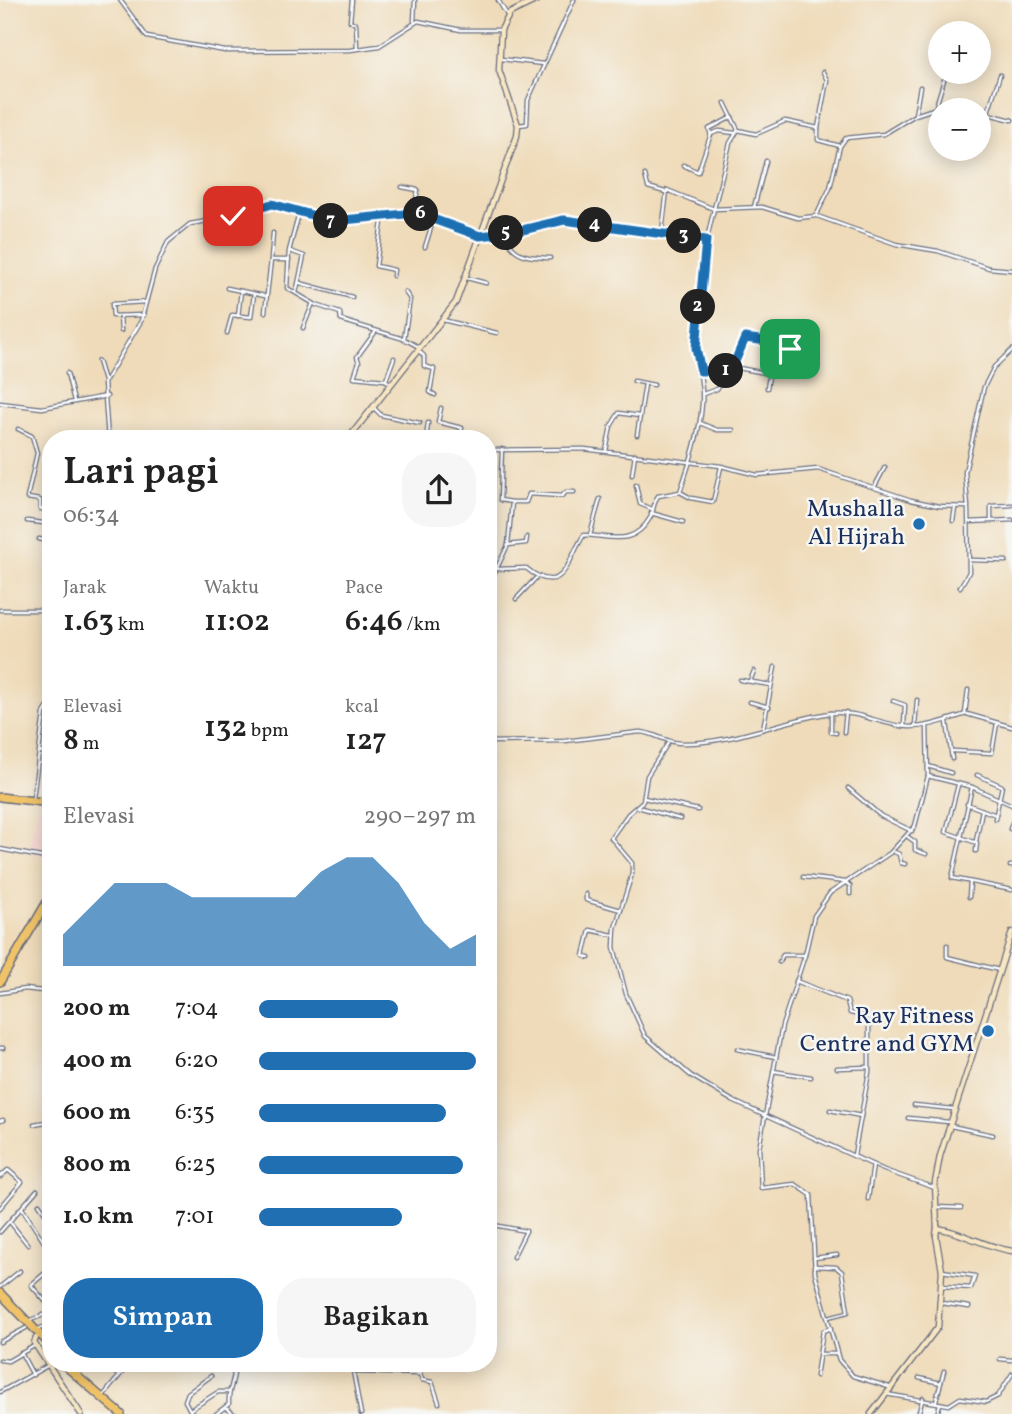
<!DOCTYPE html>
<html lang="id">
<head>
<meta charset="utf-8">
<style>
	body { margin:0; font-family:Vollkorn,serif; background:#f6f6f6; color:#222; height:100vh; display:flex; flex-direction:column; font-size:26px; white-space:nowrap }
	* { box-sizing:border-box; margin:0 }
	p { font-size:23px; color:#767676 }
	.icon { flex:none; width:38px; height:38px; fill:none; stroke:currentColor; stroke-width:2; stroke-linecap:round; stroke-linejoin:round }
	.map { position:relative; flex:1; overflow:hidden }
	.side { position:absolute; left:42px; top:430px; width:455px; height:942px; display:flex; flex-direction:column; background:#fff; border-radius:28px; box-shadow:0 4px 18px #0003 }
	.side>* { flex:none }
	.fabs { position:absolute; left:928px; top:21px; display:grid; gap:14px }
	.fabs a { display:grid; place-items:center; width:63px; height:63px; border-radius:50%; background:#fff; box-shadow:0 4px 18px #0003; font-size:35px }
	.pin { position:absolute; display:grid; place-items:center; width:60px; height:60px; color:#fff; margin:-30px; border-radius:14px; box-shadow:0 4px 10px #0006 }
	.km { position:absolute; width:35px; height:35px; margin:-18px; border-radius:50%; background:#222; color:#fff; font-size:19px; line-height:35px; text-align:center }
	.round { display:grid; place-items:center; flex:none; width:74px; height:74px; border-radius:28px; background:#f6f6f6 }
	.head { display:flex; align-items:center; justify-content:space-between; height:119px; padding:0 21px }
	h1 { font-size:38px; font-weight:600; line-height:52px }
	.stats { display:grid; grid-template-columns:repeat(3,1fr); gap:10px; height:119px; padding:7px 21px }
	.stats div { display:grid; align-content:center }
	.stats b { font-size:30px; font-weight:600 }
	.stats small { font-size:19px; font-weight:400 }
	.stats p { font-size:19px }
	.chart { height:196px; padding:14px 21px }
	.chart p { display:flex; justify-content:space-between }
	.chart svg { width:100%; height:126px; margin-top:7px; fill:#1f6fb2; opacity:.7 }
	.cta { display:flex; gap:14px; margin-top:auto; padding:14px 21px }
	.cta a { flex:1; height:80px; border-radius:28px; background:#1f6fb2; color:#fff; font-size:28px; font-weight:600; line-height:80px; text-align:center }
	.cta a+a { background:#f6f6f6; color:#222 }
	ul { padding:0 21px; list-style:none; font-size:23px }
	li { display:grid; grid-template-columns:112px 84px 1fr; align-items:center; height:52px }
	li i { height:18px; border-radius:9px; background:#1f6fb2 }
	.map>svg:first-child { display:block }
</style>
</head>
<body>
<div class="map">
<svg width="1012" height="1414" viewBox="0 0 1012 1414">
	<rect width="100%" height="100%" fill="#f6f6f2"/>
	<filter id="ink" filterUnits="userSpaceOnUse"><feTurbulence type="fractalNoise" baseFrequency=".0143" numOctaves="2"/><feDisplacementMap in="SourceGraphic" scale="14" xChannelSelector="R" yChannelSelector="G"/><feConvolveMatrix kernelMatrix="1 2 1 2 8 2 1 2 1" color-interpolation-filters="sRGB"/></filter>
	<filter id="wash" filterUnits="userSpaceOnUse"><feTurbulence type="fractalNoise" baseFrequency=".00686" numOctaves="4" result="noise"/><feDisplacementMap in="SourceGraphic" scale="28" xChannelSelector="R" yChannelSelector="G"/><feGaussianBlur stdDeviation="1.57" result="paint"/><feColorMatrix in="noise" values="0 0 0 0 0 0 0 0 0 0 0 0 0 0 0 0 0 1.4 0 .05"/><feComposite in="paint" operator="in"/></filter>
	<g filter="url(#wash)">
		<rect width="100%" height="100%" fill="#efdbb9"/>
		<!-- built -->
		<polygon fill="#f7d0ca" points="39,806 51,807 51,858 27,852"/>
	</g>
	<g filter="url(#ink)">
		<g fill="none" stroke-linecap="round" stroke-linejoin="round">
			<defs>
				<g id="street">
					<polyline points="120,0 147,37 225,51 350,50 379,46 418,21 461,30 500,30"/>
					<polyline points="352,0 350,21 356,24 357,48"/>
					<polyline points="498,0 507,15"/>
					<polyline points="414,21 415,0"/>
					<polyline points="501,59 543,64"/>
					<polyline points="725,103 738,130"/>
					<polyline points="936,106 944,80"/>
					<polyline points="988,112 1000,75"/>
					<polyline points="915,115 920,87"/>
					<polyline points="518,125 527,124 528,100 574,0"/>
					<polyline points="818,128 827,80 823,72"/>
					<polyline points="711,135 709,129 732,117"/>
					<polyline points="683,165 698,172 711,134 719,131 735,133"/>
					<polyline points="645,175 648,187 665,192"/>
					<polyline points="402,187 418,190 413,213"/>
					<polyline points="754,207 766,161"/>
					<polyline points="299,213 289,251 287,288 316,305 340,313 341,320 404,339 419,347"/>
					<polyline points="383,214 376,266 394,270 393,276"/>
					<polyline points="817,216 896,244 938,251 989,268 1012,270"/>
					<path d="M 514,232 L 511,246 C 521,258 536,257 550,258"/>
					<polyline points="662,232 667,190 714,209 730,143 738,130 756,134 785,121 818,128 818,140 840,146"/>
					<polyline points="425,247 434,218"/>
					<polyline points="290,251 304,256 296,293"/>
					<polyline points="271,259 273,233"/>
					<polyline points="467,278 486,283"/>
					<polyline points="300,283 352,297"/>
					<polyline points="227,288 265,296"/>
					<polyline points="265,312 271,260 289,260"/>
					<polyline points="144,315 113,316 112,304 145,302"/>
					<polyline points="120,316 121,331"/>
					<polyline points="238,316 241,291"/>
					<polyline points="443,320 497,333"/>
					<polyline points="303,328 313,303"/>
					<polyline points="376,331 357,357 359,362 354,377 385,380 392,384"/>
					<polyline points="227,333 232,315 251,317 254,294"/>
					<polyline points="404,339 410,299 405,292"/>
					<polyline points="419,351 424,356 424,366 434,369 430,392 435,395"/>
					<polyline points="98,361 104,381"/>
					<polyline points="733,367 771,374"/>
					<polyline points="701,371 731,371 745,338 788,344 790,362"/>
					<polyline points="67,373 74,401"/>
					<polyline points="386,380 394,358"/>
					<polyline points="634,381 654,385"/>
					<polyline points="767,388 775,342"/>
					<polyline points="703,394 717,389 722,383"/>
					<polyline points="0,403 42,408 107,396"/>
					<polyline points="374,408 381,415 420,423"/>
					<polyline points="441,408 438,422 462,428 459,439"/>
					<polyline points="700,423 717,430 733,430"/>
					<polyline points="18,429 32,436 37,453 27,498 40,500 40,509 51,509"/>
					<polyline points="351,435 382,439"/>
					<polyline points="637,435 645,384"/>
					<polyline points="108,439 104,383 141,321 155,269 168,242 190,224 230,217 272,204 333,221 416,213 480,236 514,232 564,220 705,239"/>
					<polyline points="426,439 428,423"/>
					<polyline points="488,450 584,449 721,466 757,475 818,469 911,500 939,506 968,507 965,472 984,387 994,367 1012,350"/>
					<polyline points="606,451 611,426 619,413 639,416"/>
					<polyline points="632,475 635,454"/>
					<polyline points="636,485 640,504 652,509"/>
					<polyline points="875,486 885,467"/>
					<polyline points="680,492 691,498 713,502 721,467"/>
					<polyline points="512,502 526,502 529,494 562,496 566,492 574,492"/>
					<polyline points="651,513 683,522"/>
					<polyline points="27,521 51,524"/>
					<polyline points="953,521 955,508"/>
					<polyline points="991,521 1012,520"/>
					<polyline points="969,522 991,521 991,506 1012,505"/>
					<polyline points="590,535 600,499"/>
					<polyline points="39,539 51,542"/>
					<polyline points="508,545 526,543 527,537"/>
					<polyline points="970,560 1006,561"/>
					<path d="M 498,569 L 526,568 C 565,600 568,557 584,535 C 611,536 633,547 650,518 C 654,511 653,503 658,496 L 680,492 C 689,465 700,433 702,404 C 704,384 697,366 696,346 C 695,301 703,253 714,209 L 762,207 L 798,218 L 816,216 L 830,188 L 840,146 L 846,138 L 884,134 L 915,115 L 949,104 L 1012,120"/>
					<polyline points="960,587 969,572 968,509"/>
					<polyline points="516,599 536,578"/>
					<polyline points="488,602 493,576 508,545 512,502 500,500 502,449"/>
					<polyline points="0,610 51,610"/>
					<polyline points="740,680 771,685"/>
					<polyline points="750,681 754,671"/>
					<polyline points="893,701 905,705 904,726"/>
					<polyline points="750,702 769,707"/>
					<polyline points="831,713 831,732 836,733"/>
					<polyline points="965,714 968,690"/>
					<polyline points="947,722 952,759"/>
					<polyline points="915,726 917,700"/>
					<polyline points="763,729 775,667"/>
					<polyline points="844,732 846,712"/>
					<path d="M 488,742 L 565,741 L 639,732 C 655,732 666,744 684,743 C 736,743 781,720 831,713 C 858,710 883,726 910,727 C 931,727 948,719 967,714 L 1012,727"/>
					<polyline points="668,743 647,776 643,801 628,814 611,838 632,863 632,874 615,928 614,947 626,994 645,1036 690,1075 733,1101 884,1170 935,1188"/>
					<polyline points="953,751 992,753 997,723"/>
					<polyline points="41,752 51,756"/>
					<polyline points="928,766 951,773"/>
					<polyline points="977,775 1002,786 995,819"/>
					<polyline points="928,776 972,787 1012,805"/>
					<polyline points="958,785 946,832 977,843 976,851"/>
					<polyline points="972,787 952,878 1012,890"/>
					<polyline points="848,788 881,816 912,831"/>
					<polyline points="33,798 44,713 51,702"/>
					<polyline points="644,798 698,810"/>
					<polyline points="967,804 996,815"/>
					<polyline points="638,807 680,819"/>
					<polyline points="1010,829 1012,823"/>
					<polyline points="908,837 915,842 915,850 926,854"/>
					<polyline points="976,841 982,810"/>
					<polyline points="0,849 51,859"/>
					<polyline points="894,852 899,854 901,863 905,864"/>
					<polyline points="1010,866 1012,866"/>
					<polyline points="803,877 845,882 850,886 850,894"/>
					<polyline points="586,894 586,900 621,910"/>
					<polyline points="969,897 970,882"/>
					<polyline points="947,945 947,957 999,970"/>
					<polyline points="589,958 584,956 590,930 613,935"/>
					<polyline points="779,962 783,955 805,955"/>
					<polyline points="796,981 847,1001 850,1013 869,1017 869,1072 854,1155"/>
					<polyline points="0,993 25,989 51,992"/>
					<polyline points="0,1048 3,1048"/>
					<polyline points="737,1049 776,1057"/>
					<polyline points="837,1068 869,1067"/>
					<polyline points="773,1071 811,1077"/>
					<polyline points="49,1090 51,1090"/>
					<polyline points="914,1105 953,1109"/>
					<polyline points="830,1110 861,1116"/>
					<polyline points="908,1118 949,1122"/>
					<polyline points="0,1121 3,1120"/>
					<polyline points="34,1124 51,1121"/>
					<polyline points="951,1126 993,1135"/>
					<polyline points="0,1177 8,1170 22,1182 0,1208"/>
					<polyline points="868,1199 873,1165"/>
					<polyline points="39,1204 51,1221"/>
					<polyline points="935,1207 961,1208"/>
					<polyline points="22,1208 51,1253"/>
					<polyline points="10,1222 28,1245"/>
					<polyline points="488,1224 526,1231 513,1257"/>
					<polyline points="0,1232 37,1190"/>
					<polyline points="814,1258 837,1255"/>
					<polyline points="814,1266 836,1267 842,1272 848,1312 828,1317"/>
					<polyline points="51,1268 31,1285 51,1308"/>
					<polyline points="941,1286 971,1288 975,1276 942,1271"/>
					<polyline points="0,1287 20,1271"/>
					<polyline points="941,1303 969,1307"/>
					<polyline points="28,1321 51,1312"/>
					<polyline points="38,1329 51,1324"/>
					<polyline points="0,1342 26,1328"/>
					<polyline points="21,1353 33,1375"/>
					<polyline points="821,1354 837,1354"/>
					<polyline points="1000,1359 1012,1360"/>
					<polyline points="0,1360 8,1361 34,1346"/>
					<polyline points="104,1363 119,1376"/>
					<polyline points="146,1363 152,1363"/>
					<polyline points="339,1363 357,1372 420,1374 422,1380 432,1382 439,1403"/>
					<polyline points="420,1363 420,1374"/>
					<polyline points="353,1371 361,1414"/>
					<polyline points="78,1374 88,1363"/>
					<polyline points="816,1376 823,1331 831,1328"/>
					<polyline points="919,1378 941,1383"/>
					<polyline points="889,1387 853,1376 839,1360 815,1273 811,1195 795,1184 761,1188 759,1148 782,1026 805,955 814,916 830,893 890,853 915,826 928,776 927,725"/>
					<polyline points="0,1392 49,1365"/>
					<polyline points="886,1394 949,1405 960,1398 986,1402 998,1396 1012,1374"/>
					<polyline points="103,1396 130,1363"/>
					<polyline points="936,1401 944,1371"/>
					<polyline points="226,1408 234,1414"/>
					<polyline points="190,1410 218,1392 228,1392"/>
					<polyline points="919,1411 923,1398"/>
					<polyline points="192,1414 185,1401 188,1393 211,1376"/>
					<path d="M 216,1414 L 229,1404 C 227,1389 237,1378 234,1363"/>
					<polyline points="937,1414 940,1404"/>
				</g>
				<g id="secondary">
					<polyline points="348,439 456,302 517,136 518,125 499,70 501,30 510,13 537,0"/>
					<polyline points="937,1228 935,1183 940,1156 1012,932"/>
					<path d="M 936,1236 L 937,1228 C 963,1232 985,1247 1012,1251"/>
					<polyline points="36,1338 34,1343 81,1414"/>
					<polyline points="871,1414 938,1327 942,1271 936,1236"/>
				</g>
				<g id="highway">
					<polyline points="0,797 51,803"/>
					<polyline points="0,982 51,895"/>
					<polyline points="0,1293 51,1346"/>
					<polyline points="62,1363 121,1414"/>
				</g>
			</defs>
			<!-- street casing -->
			<use href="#street" stroke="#656b7e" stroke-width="5"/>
			<!-- secondary casing -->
			<use href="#secondary" stroke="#656b7e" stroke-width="7"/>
			<!-- highway casing -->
			<use href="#highway" stroke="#656b7e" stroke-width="10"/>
			<!-- street -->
			<use href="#street" stroke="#fff" stroke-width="2.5"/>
			<!-- secondary -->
			<use href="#secondary" stroke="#f9e7c3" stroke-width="4.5"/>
			<!-- highway -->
			<use href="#highway" stroke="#f0c369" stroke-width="7"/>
		</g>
	</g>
	<g fill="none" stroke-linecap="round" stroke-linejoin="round" filter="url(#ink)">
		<defs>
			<polyline id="route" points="233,216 272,204 333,221 416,213 480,236 514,232 564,220 706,240 696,348 701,371 731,371 745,338 788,344 790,349"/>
		</defs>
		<!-- route casing -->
		<use href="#route" stroke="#fff" stroke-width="14"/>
		<!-- route -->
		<use href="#route" stroke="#1f6fb2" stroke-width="9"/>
	</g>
	<!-- markers -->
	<g fill="#1f6fb2" stroke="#f6f6f2" stroke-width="2.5">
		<circle cx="919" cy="524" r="7"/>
		<circle cx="988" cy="1031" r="7"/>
	</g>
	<g text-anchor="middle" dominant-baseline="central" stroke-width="5" stroke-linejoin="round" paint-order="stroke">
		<!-- poi labels -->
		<g font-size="24" fill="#1b2f5e" stroke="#f6f6f2" text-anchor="end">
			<text x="905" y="510">Mushalla<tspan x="905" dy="28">Al Hijrah</tspan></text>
			<text x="974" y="1017">Ray Fitness<tspan x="974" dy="28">Centre and GYM</tspan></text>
		</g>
	</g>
</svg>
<div class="fabs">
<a>+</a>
<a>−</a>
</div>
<div class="pin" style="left:790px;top:349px;background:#1e9e55"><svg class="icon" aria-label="arrive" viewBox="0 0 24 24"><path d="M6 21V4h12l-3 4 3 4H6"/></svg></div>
<div class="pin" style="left:233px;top:216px;background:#d93025"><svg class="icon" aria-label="check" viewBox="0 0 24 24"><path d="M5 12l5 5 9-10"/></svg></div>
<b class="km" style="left:726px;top:371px">1</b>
<b class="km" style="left:698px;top:307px">2</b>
<b class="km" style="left:684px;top:236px">3</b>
<b class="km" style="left:595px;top:225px">4</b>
<b class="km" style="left:506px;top:233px">5</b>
<b class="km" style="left:421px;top:214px">6</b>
<b class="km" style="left:331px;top:221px">7</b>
<section class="side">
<div class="head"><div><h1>Lari pagi</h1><p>06:34</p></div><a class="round"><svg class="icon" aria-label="share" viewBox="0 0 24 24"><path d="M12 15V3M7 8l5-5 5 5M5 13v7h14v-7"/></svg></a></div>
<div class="stats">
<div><p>Jarak</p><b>1.63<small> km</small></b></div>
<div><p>Waktu</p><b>11:02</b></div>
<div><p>Pace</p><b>6:46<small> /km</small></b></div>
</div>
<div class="stats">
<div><p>Elevasi</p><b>8<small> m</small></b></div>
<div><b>132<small> bpm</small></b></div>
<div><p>kcal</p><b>127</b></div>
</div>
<div class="chart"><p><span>Elevasi</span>290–297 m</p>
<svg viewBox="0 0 160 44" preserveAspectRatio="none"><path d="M0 44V33L10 24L20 15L30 15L40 15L50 20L60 20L70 20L80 20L90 20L100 11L110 6L120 6L130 15L140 29L150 38L160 33V44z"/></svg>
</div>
<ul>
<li><b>200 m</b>7:04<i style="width:64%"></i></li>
<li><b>400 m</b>6:20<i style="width:100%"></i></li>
<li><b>600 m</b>6:35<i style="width:86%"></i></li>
<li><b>800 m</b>6:25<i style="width:94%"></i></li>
<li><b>1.0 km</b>7:01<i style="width:66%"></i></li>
</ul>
<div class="cta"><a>Simpan</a><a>Bagikan</a></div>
</section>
</div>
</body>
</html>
